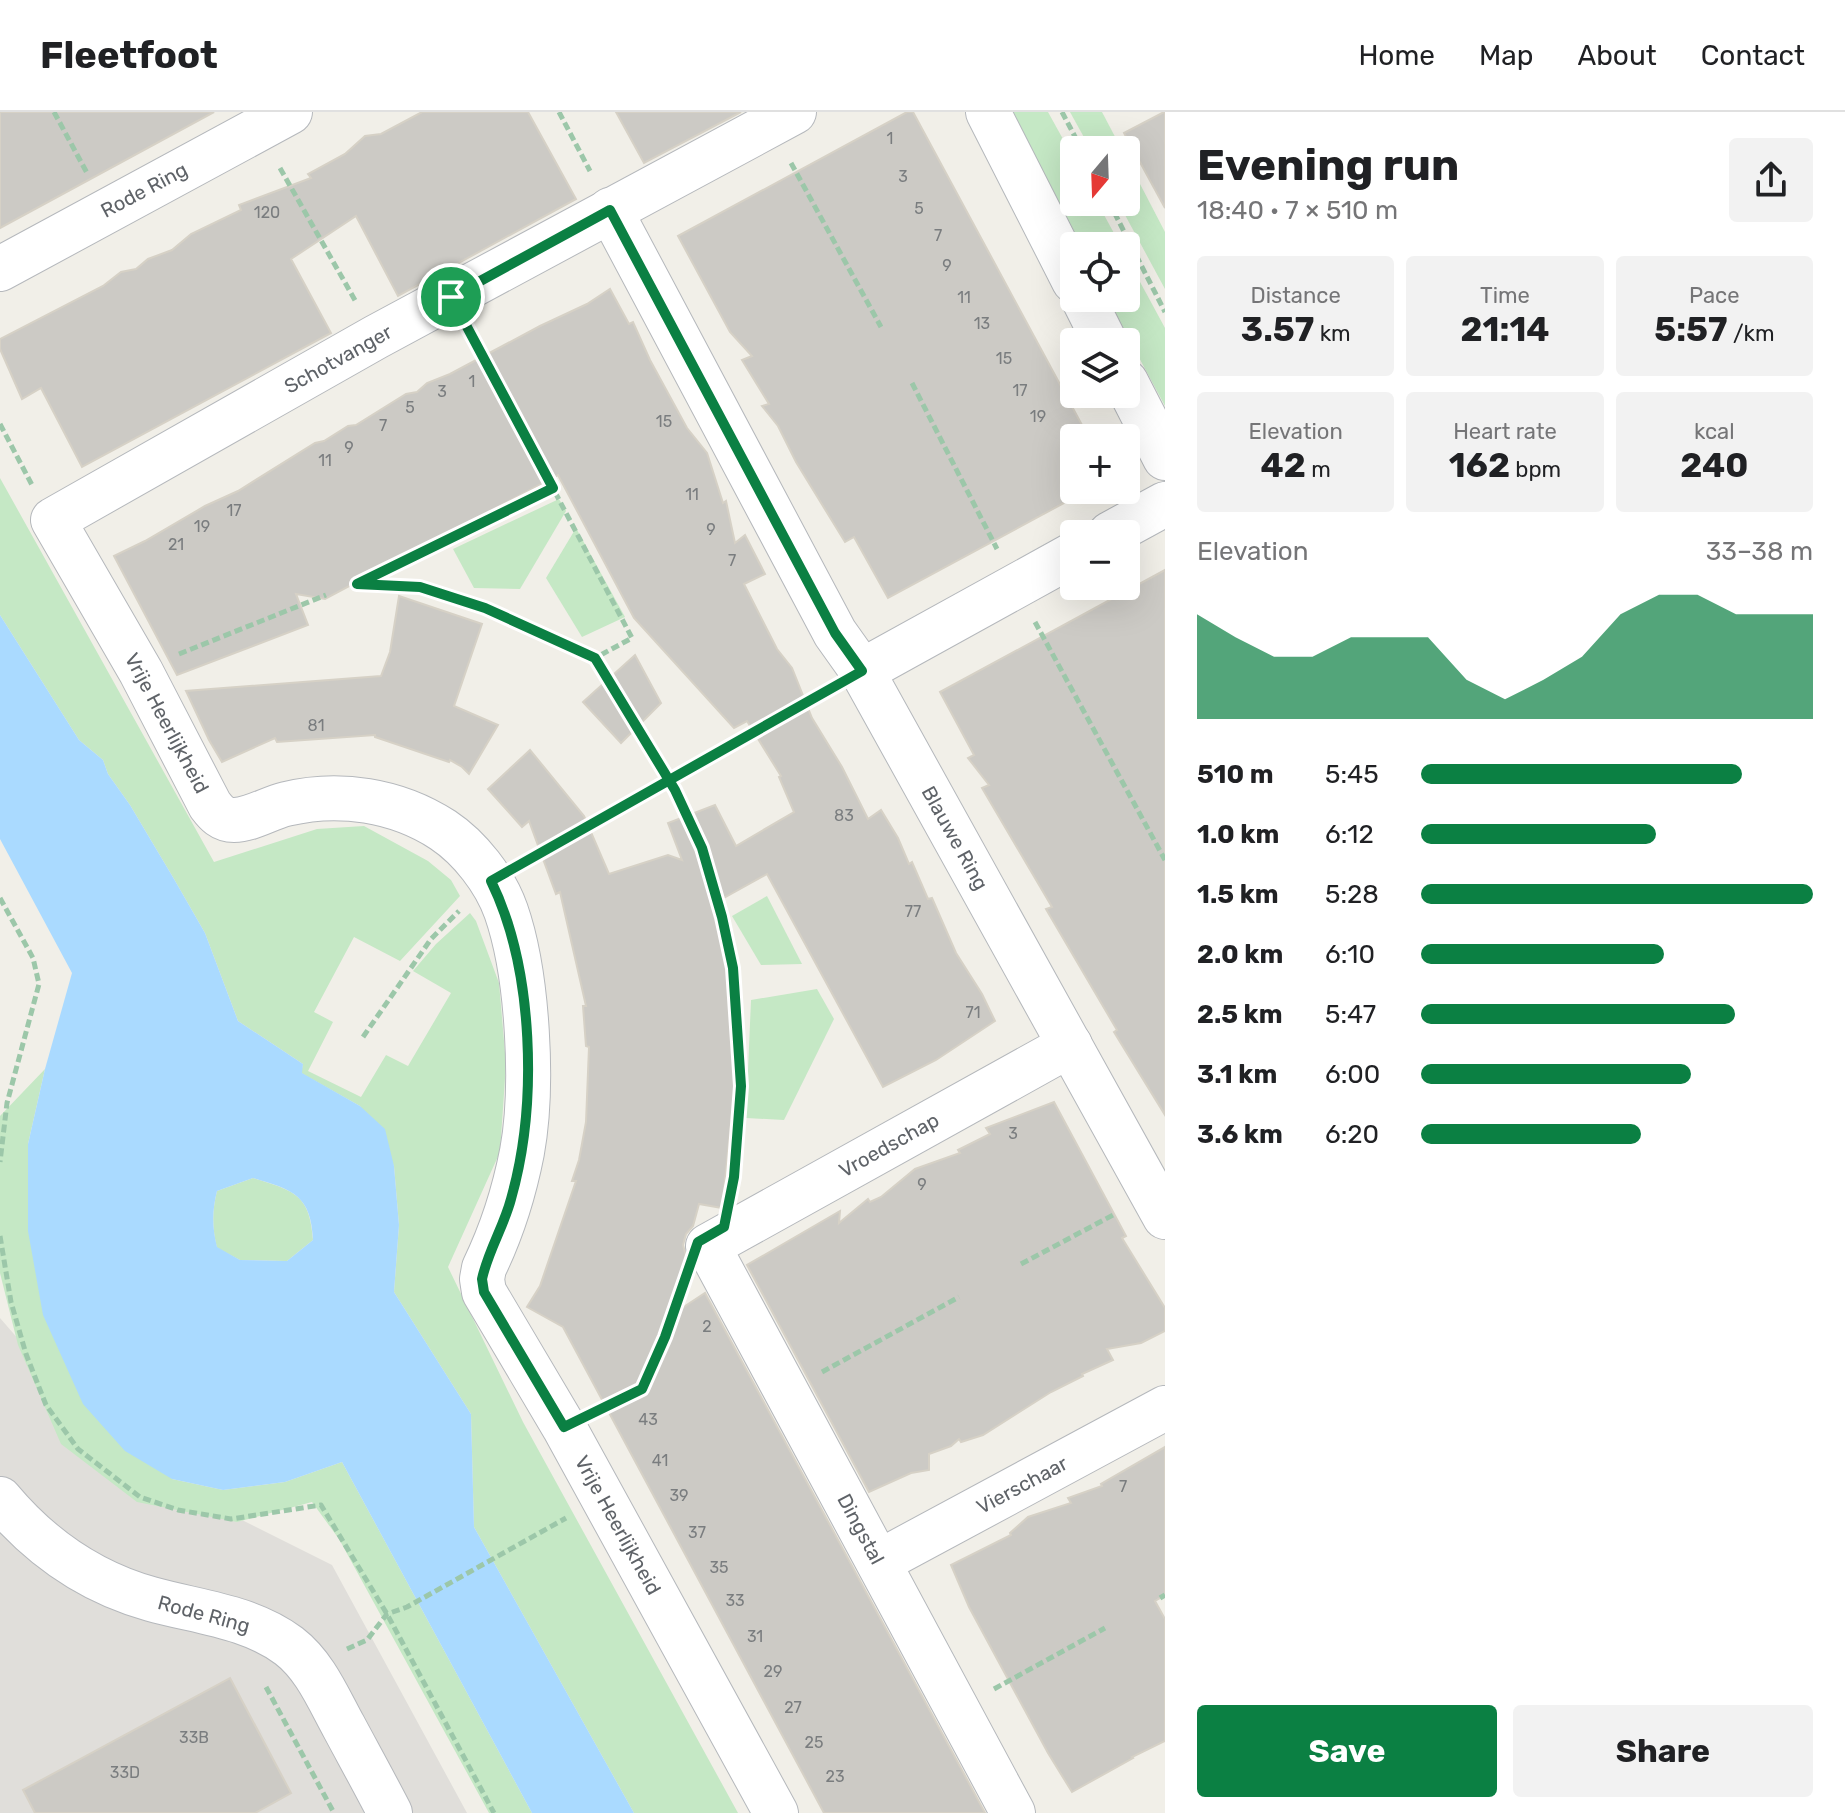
<!DOCTYPE html>
<html lang="en">
<head>
<meta charset="utf-8">
<style>
	body { margin:0; font-family:Rubik,sans-serif; background:#f2f2f2; color:#202124; height:100vh; display:flex; flex-direction:column; font-size:30px; white-space:nowrap }
	* { box-sizing:border-box; margin:0 }
	p { font-size:26px; color:#757577 }
	.icon { flex:none; width:44px; height:44px; fill:none; stroke:currentColor; stroke-width:2; stroke-linecap:round; stroke-linejoin:round }
	.map { position:relative; flex:1; overflow:hidden }
	.details { display:flex; flex-direction:column; background:#fff; width:680px }
	.details>* { flex:none }
	.needle { width:52px; rotate:199deg }
	.fabs { position:absolute; left:1060px; top:24px; display:grid; gap:16px }
	.fabs a { display:grid; place-items:center; width:80px; height:80px; border-radius:8px; background:#fff; box-shadow:0 8px 32px #0002; font-size:40px }
	.pin { position:absolute; display:grid; place-items:center; width:68px; height:68px; color:#fff; margin:-34px; border:4px solid #fff; border-radius:50%; box-shadow:0 2px 8px #0007 }
	.round { display:grid; place-items:center; flex:none; width:84px; height:84px; border-radius:8px; background:#f2f2f2 }
	.overview { display:flex; align-items:center; justify-content:space-between; height:136px; padding:0 32px }
	h1 { font-size:44px; font-weight:700; line-height:60px }
	.figures { display:grid; grid-template-columns:repeat(3,1fr); gap:12px; height:136px; padding:8px 32px }
	.figures div { display:grid; align-content:center; border-radius:8px; background:#f2f2f2; text-align:center }
	.figures b { font-size:34px; font-weight:700 }
	.figures small { font-size:22px; font-weight:400 }
	.figures p { font-size:22px }
	.chart { height:224px; padding:16px 32px }
	.chart p { display:flex; justify-content:space-between }
	.chart svg { width:100%; height:144px; margin-top:8px; fill:#0b8043; opacity:.7 }
	.cta { display:flex; gap:16px; margin-top:auto; padding:16px 32px }
	.cta a { flex:1; height:92px; border-radius:8px; background:#0b8043; color:#fff; font-size:32px; font-weight:700; line-height:92px; text-align:center }
	.cta a+a { background:#f2f2f2; color:#202124 }
	ul { padding:0 32px; list-style:none; font-size:26px }
	li { display:grid; grid-template-columns:128px 96px 1fr; align-items:center; height:60px }
	li i { height:20px; border-radius:10px; background:#0b8043 }
	header { display:flex; align-items:center; gap:48px; box-sizing:border-box; height:112px; padding:0 40px; background:#fff; border-bottom:2px solid #e0e0e0 }
	header strong { font-size:38px }
	nav { display:flex; gap:44px; margin-inline-start:auto; font-size:28px }
	main { display:flex; flex:1; min-height:0 }
	.map>svg:first-child { display:block }
</style>
</head>
<body>
<header>
<strong>Fleetfoot</strong>
<nav><a>Home</a><a>Map</a><a>About</a><a>Contact</a></nav>
</header>
<main>
<div class="map">
<svg width="1165" height="1701" viewBox="0 0 1165 1701">
	<rect width="100%" height="100%" fill="#f1efe8"/>
	<!-- industrial -->
	<polygon fill="#e0deda" points="0,1206 124,1349 332,1453 467,1701 0,1701"/>
	<!-- green -->
	<g fill="#c5e8c5">
		<polygon points="1006,0 1048,0 1074,47 1074,90 1097,90 1121,134 1078,134"/>
		<polygon points="1070,0 1102,0 1122,38 1091,38"/>
		<polygon points="1126,45 1165,120 1165,177 1118,90 1126,90"/>
		<polygon points="1126,144 1165,216 1165,294 1107,186 1126,186"/>
		<polygon points="0,366 214,750 317,717 364,714 428,749 451,768 460,784 400,849 354,825 314,900 333,910 308,959 361,985 386,943 408,954 451,881 413,859 436,832 470,801 476,809 499,871 506,952 500,1040 448,1155 523,1310 738,1701 634,1701 474,1415 471,1302 394,1180 399,1113 394,1054 360,994 301,961 303,952 238,909 205,821 174,767 130,693 108,662 103,648 79,628 0,503"/>
		<polygon points="559,387 566,399 520,477 474,476 453,437"/>
		<polygon points="576,416 625,505 582,525 546,466"/>
		<polygon points="767,784 802,852 761,853 732,804"/>
		<polygon points="817,877 834,907 784,1008 746,1006 751,888"/>
		<polygon points="45,957 28,1032 172,1367 223,1378 285,1370 342,1350 532,1701 489,1701 339,1427 312,1390 237,1410 137,1390 61,1332 18,1233 0,1161 0,1004"/>
		<path d="M 253,1066 C 294,1079 310,1082 313,1128 L 287,1149 L 240,1148 L 217,1136 C 212,1115 212,1099 217,1079 Z"/>
	</g>
	<!-- water -->
	<path fill="#aadaff" fill-rule="evenodd" d="M 0,503 L 79,628 L 103,648 L 108,662 L 130,693 L 174,767 L 205,821 L 238,909 L 303,952 L 302,961 L 360,994 L 385,1017 L 394,1054 L 399,1113 L 394,1180 L 471,1302 L 474,1415 L 634,1701 L 532,1701 L 342,1350 L 285,1370 L 223,1378 L 172,1367 L 125,1339 L 83,1292 L 43,1203 L 28,1119 L 28,1032 L 45,957 L 72,861 L 0,727 ZM 253,1066 C 293,1078 311,1083 313,1128 L 287,1149 L 240,1148 L 217,1135 C 212,1115 212,1099 217,1079 Z"/>
	<!-- building -->
	<g fill="#cccac5" stroke="#d6d1c6" stroke-width="2">
		<polygon points="0,0 214,0 0,116"/>
		<polygon points="422,0 528,0 576,87 398,184 356,104 291,147 331,221 82,355 41,276 22,287 0,237 0,227 103,174 121,160 136,157 148,147 172,138 191,122 241,98 239,93 311,66 308,62 345,42 365,24 381,22"/>
		<polygon points="616,0 741,0 644,51"/>
		<polygon points="907,0 913,0 1089,326 1074,326 1074,378 1088,378 888,486 854,425 845,430 796,350 778,314 762,294 769,292 742,248 752,244 730,220 678,124"/>
		<polygon points="1164,0 1165,0 1165,96 1124,21"/>
		<polygon points="610,177 629,212 633,210 650,248 687,316 707,341 723,391 726,389 735,431 745,423 765,462 744,472 777,537 792,556 812,606 842,655 868,707 881,698 898,726 909,752 912,750 928,787 932,786 956,841 982,882 995,909 936,948 883,975 767,762 713,792 731,878 735,974 722,1096 699,1092 693,1114 686,1122 683,1133 686,1144 670,1204 705,1181 985,1701 824,1701 563,1215 527,1195 540,1174 576,1069 572,1069 579,1048 586,1010 589,935 586,934 583,894 586,894 560,780 556,782 529,709 522,715 488,677 530,638 584,704 609,762 668,743 682,748 668,711 715,693 736,734 794,700 779,665 781,664 747,609 734,616 634,506 558,363 325,487 296,482 308,513 177,563 114,444 145,429 205,394 238,379 315,331 324,329 348,314 356,313 406,282 417,280 427,271 450,262 540,214 587,192"/>
		<polygon points="1165,458 1165,1003 1114,920 1117,918 1046,797 1052,795 982,676 989,673 968,646 974,643 940,580"/>
		<polygon points="399,484 482,512 454,594 498,613 469,662 462,655 450,648 449,650 375,625 375,623 277,630 275,626 222,650 209,628 186,579 381,564 390,540"/>
		<polygon points="635,543 661,591 621,631 583,590"/>
		<polygon points="1054,990 1126,1124 1122,1126 1165,1196 1165,1219 1141,1231 1107,1237 1113,1248 1082,1262 1083,1264 1051,1280 983,1323 961,1330 959,1327 951,1334 929,1342 929,1358 911,1361 869,1380 747,1153 840,1099 839,1111 868,1087 870,1090 881,1085 915,1057 960,1041 958,1038 990,1022 986,1016"/>
		<polygon points="1165,1335 1165,1483 1155,1489 1165,1507 1165,1629 1132,1645 1133,1646 1072,1680 1048,1641 969,1495 951,1453 1011,1423 1010,1421 1028,1405 1071,1391 1068,1386 1102,1374 1101,1372"/>
		<polygon points="230,1566 291,1681 255,1701 35,1701 23,1678"/>
	</g>
	<g fill="none" stroke-linecap="round" stroke-linejoin="round">
		<defs>
			<g id="minor">
				<polyline points="988,0 1074,169"/>
				<polyline points="610,98 835,521 862,559"/>
				<polyline points="0,157 290,0"/>
				<polyline points="1083,186 1105,230"/>
				<polyline points="1126,270 1165,346"/>
				<polyline points="1110,422 1165,392"/>
				<polyline points="1074,442 862,559 1165,1105"/>
				<path d="M 0,1387 C 41,1436 90,1470 151,1487 C 197,1500 249,1504 289,1534 C 315,1554 328,1586 344,1615 C 359,1643 375,1672 390,1701"/>
				<polyline points="879,1450 1165,1296"/>
				<path d="M 776,1701 L 564,1315 L 484,1180 L 482,1167 L 484,1156 C 502,1119 514,1081 522,1040 C 534,975 528,862 506,799 C 495,768 470,736 443,718 C 397,688 339,679 286,692 C 269,696 251,708 234,708 C 222,708 216,701 210,693 L 141,560 L 53,408 L 376,225 L 794,0"/>
				<polyline points="1013,1701 708,1134 1070,933"/>
			</g>
		</defs>
		<!-- minor casing -->
		<use href="#minor" stroke="#b5b8bc" stroke-width="46"/>
		<!-- path -->
		<g stroke="#9cc7a9" stroke-width="5" stroke-dasharray="8 4" stroke-linecap="butt">
			<polyline points="54,0 87,61"/>
			<polyline points="559,0 590,59"/>
			<polyline points="1062,0 1082,38"/>
			<polyline points="791,51 881,215"/>
			<polyline points="280,56 356,190"/>
			<polyline points="1109,90 1165,200"/>
			<path d="M 471,221 L 632,526 L 595,546 C 631,608 671,666 700,732 C 706,745 709,759 713,773 C 741,867 749,971 733,1069"/>
			<polyline points="912,271 997,437"/>
			<polyline points="0,312 32,373"/>
			<polyline points="357,472 420,475 485,496 595,546"/>
			<polyline points="358,472 553,376"/>
			<polyline points="1035,510 1165,748"/>
			<polyline points="179,542 326,483"/>
			<polyline points="528,748 825,580"/>
			<polyline points="0,786 33,846 39,872 7,991 0,1050"/>
			<polyline points="363,925 431,827 459,799"/>
			<polyline points="0,1124 11,1190 26,1242 46,1293 78,1337 140,1385 178,1398 231,1407 321,1393 387,1502 494,1701"/>
			<polyline points="1021,1152 1115,1102"/>
			<polyline points="822,1260 959,1185"/>
			<polyline points="601,1297 642,1277 665,1225 682,1180"/>
			<polyline points="1160,1486 1165,1483"/>
			<polyline points="347,1537 367,1528 387,1502 407,1495 566,1406"/>
			<polyline points="266,1575 334,1701"/>
			<polyline points="994,1577 1105,1516"/>
		</g>
		<!-- minor -->
		<use href="#minor" stroke="#fff" stroke-width="44"/>
	</g>
	<g fill="none" stroke-linecap="round" stroke-linejoin="round">
		<defs>
			<path id="route" d="M 451,185 L 553,376 L 357,472 L 420,475 L 485,496 L 595,546 L 675,678 L 702,736 L 722,805 L 733,856 L 741,974 L 734,1065 L 724,1115 L 698,1130 L 665,1225 L 642,1277 L 564,1315 L 484,1180 L 482,1167 C 488,1139 504,1114 511,1087 C 538,992 534,857 491,769 C 614,699 738,629 862,559 L 835,521 L 610,98 L 451,185"/>
		</defs>
		<!-- route casing -->
		<use href="#route" stroke="#fff" stroke-width="16"/>
		<!-- route -->
		<use href="#route" stroke="#0b8043" stroke-width="10"/>
	</g>
	<g text-anchor="middle" dominant-baseline="central" stroke-width="6" stroke-linejoin="round" paint-order="stroke">
		<!-- number labels -->
		<g font-size="16" fill="#7a7d7f">
			<text x="890" y="26">1</text>
			<text x="903" y="64">3</text>
			<text x="919" y="96">5</text>
			<text x="267" y="100">120</text>
			<text x="938" y="123">7</text>
			<text x="947" y="153">9</text>
			<text x="964" y="185">11</text>
			<text x="982" y="211">13</text>
			<text x="1004" y="246">15</text>
			<text x="472" y="269">1</text>
			<text x="1020" y="278">17</text>
			<text x="442" y="279">3</text>
			<text x="410" y="295">5</text>
			<text x="1038" y="304">19</text>
			<text x="664" y="309">15</text>
			<text x="383" y="313">7</text>
			<text x="349" y="335">9</text>
			<text x="325" y="348">11</text>
			<text x="692" y="382">11</text>
			<text x="234" y="398">17</text>
			<text x="202" y="414">19</text>
			<text x="711" y="417">9</text>
			<text x="176" y="432">21</text>
			<text x="732" y="448">7</text>
			<text x="316" y="613">81</text>
			<text x="844" y="703">83</text>
			<text x="913" y="799">77</text>
			<text x="973" y="900">71</text>
			<text x="1013" y="1021">3</text>
			<text x="922" y="1072">9</text>
			<text x="707" y="1214">2</text>
			<text x="648" y="1307">43</text>
			<text x="660" y="1348">41</text>
			<text x="1123" y="1374">7</text>
			<text x="679" y="1383">39</text>
			<text x="697" y="1420">37</text>
			<text x="719" y="1455">35</text>
			<text x="735" y="1488">33</text>
			<text x="755" y="1524">31</text>
			<text x="773" y="1559">29</text>
			<text x="793" y="1595">27</text>
			<text x="194" y="1625">33B</text>
			<text x="814" y="1630">25</text>
			<text x="125" y="1660">33D</text>
			<text x="835" y="1664">23</text>
		</g>
		<!-- street labels -->
		<g font-size="20" fill="#5f6368" stroke="#fff">
			<text transform="translate(144 78) rotate(-28)">Rode Ring</text>
			<text transform="translate(338 247) rotate(-29)">Schotvanger</text>
			<text transform="translate(167 611) rotate(62)">Vrije Heerlijkheid</text>
			<text transform="translate(955 726) rotate(61)">Blauwe Ring</text>
			<text transform="translate(889 1033) rotate(-29)">Vroedschap</text>
			<text transform="translate(1022 1373) rotate(-28)">Vierschaar</text>
			<text transform="translate(618 1413) rotate(61)">Vrije Heerlijkheid</text>
			<text transform="translate(861 1417) rotate(62)">Dingstal</text>
			<text transform="translate(204 1502) rotate(15)">Rode Ring</text>
		</g>
	</g>
</svg>
<div class="fabs">
<a><svg class="needle" viewBox="-14 -14 28 28"><path d="M0-13l5 13h-10z" fill="#e53935"/><path d="M0 13l5-13h-10z" fill="#757577"/></svg></a>
<a><svg class="icon" aria-label="locate" viewBox="0 0 24 24"><circle cx="12" cy="12" r="6"/><path d="M12 2v4M12 18v4M2 12h4M18 12h4"/></svg></a>
<a><svg class="icon" aria-label="layers" viewBox="0 0 24 24"><path d="M12 4l9 5-9 5-9-5zM3 14l9 5 9-5"/></svg></a>
<a>+</a>
<a>−</a>
</div>
<div class="pin" style="left:451px;top:185px;background:#1e9e55"><svg class="icon" aria-label="arrive" viewBox="0 0 24 24"><path d="M6 21V4h12l-3 4 3 4H6"/></svg></div>
</div>
<section class="details">
<div class="overview"><div><h1>Evening run</h1><p>18:40 · 7 × 510 m</p></div><a class="round"><svg class="icon" aria-label="share" viewBox="0 0 24 24"><path d="M12 15V3M7 8l5-5 5 5M5 13v7h14v-7"/></svg></a></div>
<div class="figures">
<div><p>Distance</p><b>3.57<small> km</small></b></div>
<div><p>Time</p><b>21:14</b></div>
<div><p>Pace</p><b>5:57<small> /km</small></b></div>
</div>
<div class="figures">
<div><p>Elevation</p><b>42<small> m</small></b></div>
<div><p>Heart rate</p><b>162<small> bpm</small></b></div>
<div><p>kcal</p><b>240</b></div>
</div>
<div class="chart"><p><span>Elevation</span>33–38 m</p>
<svg viewBox="0 0 160 44" preserveAspectRatio="none"><path d="M0 44V12L10 19L20 25L30 25L40 19L50 19L60 19L70 32L80 38L90 32L100 25L110 12L120 6L130 6L140 12L150 12L160 12V44z"/></svg>
</div>
<ul>
<li><b>510 m</b>5:45<i style="width:82%"></i></li>
<li><b>1.0 km</b>6:12<i style="width:60%"></i></li>
<li><b>1.5 km</b>5:28<i style="width:100%"></i></li>
<li><b>2.0 km</b>6:10<i style="width:62%"></i></li>
<li><b>2.5 km</b>5:47<i style="width:80%"></i></li>
<li><b>3.1 km</b>6:00<i style="width:69%"></i></li>
<li><b>3.6 km</b>6:20<i style="width:56%"></i></li>
</ul>
<div class="cta"><a>Save</a><a>Share</a></div>
</section>
</main>
</body>
</html>
